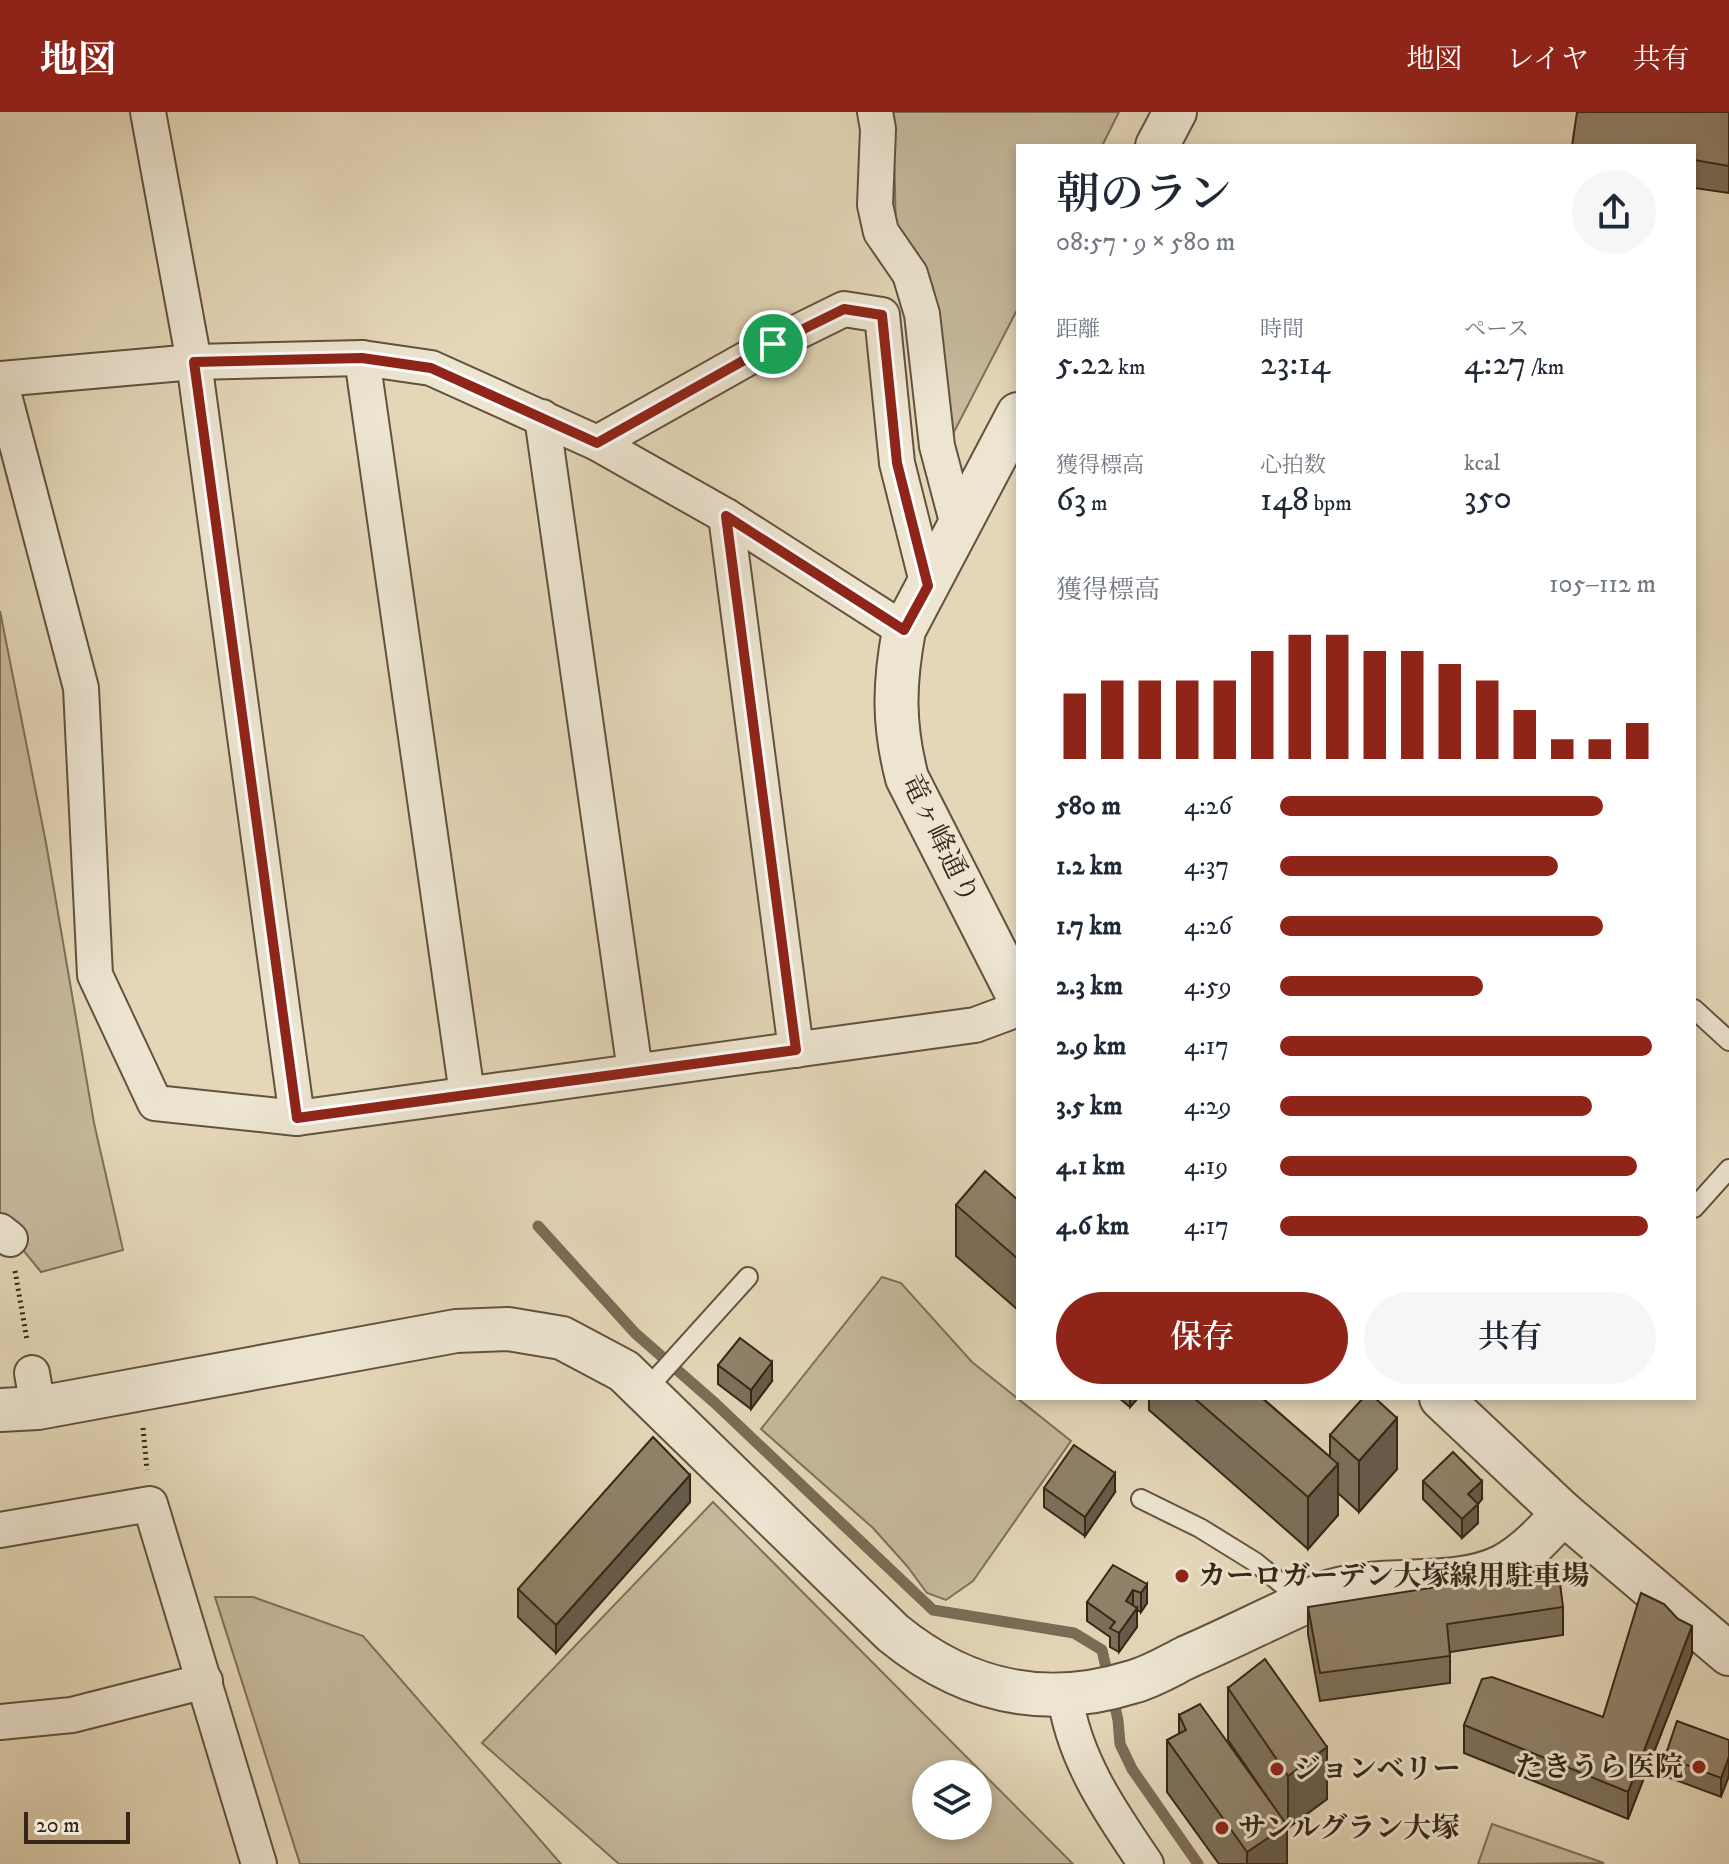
<!DOCTYPE html>
<html lang="ja">
<head>
<meta charset="utf-8">
<style>
	body { margin:0; font-family:"IM FELL DW Pica","Noto Serif JP",serif; background:#f6f6f7; color:#1f2937; height:100vh; display:flex; flex-direction:column; font-size:30px; white-space:nowrap }
	* { box-sizing:border-box; margin:0 }
	p { font-size:26px; color:#747a83 }
	.icon { flex:none; width:44px; height:44px; fill:none; stroke:currentColor; stroke-width:2; stroke-linecap:round; stroke-linejoin:round }
	.map { position:relative; flex:1; overflow:hidden }
	.drawer { position:absolute; left:1016px; top:32px; width:680px; height:1256px; display:flex; flex-direction:column; background:#fff; border-radius:0px; box-shadow:0 4px 12px #0003 }
	.drawer>* { flex:none }
	.buttons { position:absolute; left:912px; top:1648px; display:grid; gap:16px }
	.buttons a { display:grid; place-items:center; width:80px; height:80px; border-radius:50%; background:#fff; box-shadow:0 4px 12px #0003; font-size:40px }
	.scale { position:absolute; left:24px; bottom:20px; width:106px; box-sizing:border-box; padding-left:8px; border:4px solid #362616; border-top:0; font-size:22px; line-height:28px; white-space:nowrap; color:#362616; -webkit-text-stroke:6px #ede5d1; paint-order:stroke }
	.pin { position:absolute; display:grid; place-items:center; width:68px; height:68px; color:#fff; margin:-34px; border:4px solid #fff; border-radius:50%; box-shadow:0 2px 8px #0007 }
	.round { display:grid; place-items:center; flex:none; width:84px; height:84px; border-radius:42px; background:#f6f6f7 }
	.head { display:flex; align-items:center; justify-content:space-between; height:136px; padding:0 40px }
	h1 { font-size:44px; font-weight:600; line-height:60px }
	.metrics { display:grid; grid-template-columns:repeat(3,1fr); gap:12px; height:136px; padding:8px 40px }
	.metrics div { display:grid; align-content:center }
	.metrics b { font-size:34px; font-weight:600 }
	.metrics small { font-size:22px; font-weight:400 }
	.metrics p { font-size:22px }
	.chart { height:224px; padding:16px 40px }
	.chart p { display:flex; justify-content:space-between }
	.chart svg { width:100%; height:144px; margin-top:8px; stroke:#8f2418; stroke-width:6 }
	.button { display:flex; gap:16px; margin-top:auto; padding:16px 40px }
	.button a { flex:1; height:92px; border-radius:48px; background:#8f2418; color:#fff; font-size:32px; font-weight:600; line-height:92px; text-align:center }
	.button a+a { background:#f6f6f7; color:#1f2937 }
	ul { padding:0 40px; list-style:none; font-size:26px }
	li { display:grid; grid-template-columns:128px 96px 1fr; align-items:center; height:60px }
	li i { height:20px; border-radius:10px; background:#8f2418 }
	header { display:flex; align-items:center; gap:48px; box-sizing:border-box; height:112px; padding:0 40px; background:#8f2418; color:#fff }
	header strong { font-size:38px }
	nav { display:flex; gap:44px; margin-inline-start:auto; font-size:28px }
	.map>svg:first-child { display:block }
</style>
</head>
<body>
<header>
<strong>地図</strong>
<nav><a>地図</a><a>レイヤ</a><a>共有</a></nav>
</header>
<div class="map">
<svg width="1729" height="1752" viewBox="0 0 1729 1752">
	<rect width="100%" height="100%" fill="#e4d7b8"/>
	<filter id="stains"><feTurbulence type="fractalNoise" baseFrequency=".0025" numOctaves="4"/><feColorMatrix values="0 0 0 0 .2 0 0 0 0 .09 0 0 0 0 .02 0 0 0 .5 -.17"/></filter>
	<radialGradient id="worn" r=".72"><stop offset=".6" stop-color="#630" stop-opacity="0"/><stop offset="1" stop-color="#630" stop-opacity=".3"/></radialGradient>
	<!-- green -->
	<g fill="#c6b99c" stroke="#7e7059" stroke-width="2" fill-rule="evenodd">
		<polygon points="893,0 1119,0 1102,34 1018,34 1018,196 954,320 943,285 932,173 896,119"/>
		<polygon points="0,499 46,731 94,1011 123,1138 41,1160 0,1110"/>
		<polygon points="882,1165 901,1171 972,1250 1071,1329 973,1469 946,1488 927,1481 907,1454 873,1416 761,1317"/>
		<path d="M 713,1390 L 1073,1752 L 619,1752 L 482,1631 ZM 978,1662 L 978,1714 L 926,1714 L 926,1662 Z"/>
		<polygon points="215,1485 253,1485 363,1524 561,1752 300,1752"/>
		<polygon points="1492,1712 1604,1751 1478,1752"/>
	</g>
	<g fill="none" stroke-linecap="round" stroke-linejoin="round">
		<!-- stream -->
		<polyline stroke="#7b6c56" stroke-width="11" points="538,1114 635,1221 716,1292 933,1498 1074,1521 1102,1538 1118,1608 1120,1632 1132,1657 1198,1752"/>
		<defs>
			<g id="service">
				<polyline points="1694,897 1729,929"/>
				<polyline points="1694,1096 1729,1057"/>
				<polyline points="645,1279 748,1165"/>
				<polyline points="1141,1387 1200,1416 1255,1450 1304,1490"/>
			</g>
			<g id="minor">
				<polyline points="148,0 194,250 297,1006"/>
				<polyline points="875,0 878,17 875,93 881,120 910,162 922,202 937,334 959,417"/>
				<polyline points="362,246 467,982"/>
				<polyline points="0,267 194,250 362,246 431,256 597,331 726,404 904,518"/>
				<polyline points="0,268 81,576 95,863 155,991 297,1006 975,913 1018,897"/>
				<polyline points="542,305 635,959"/>
				<polyline points="597,331 773,232 844,197 882,203 897,351 928,474"/>
				<polyline points="726,404 796,938"/>
				<polyline points="0,1119 10,1127"/>
				<polyline points="32,1261 38,1296"/>
				<polyline points="0,1418 150,1392 259,1752"/>
				<path d="M 1065,1583 C 1073,1646 1111,1701 1146,1752"/>
				<polyline points="0,1610 72,1603 205,1569"/>
			</g>
			<g id="tertiary">
				<polyline points="1157,34 1175,0"/>
				<path d="M 1018,302 L 904,518 C 894,572 893,612 907,666 L 1018,884"/>
				<polyline points="1441,1286 1563,1401 1729,1542"/>
				<path d="M 0,1298 L 38,1296 L 456,1219 L 508,1217 L 562,1226 L 624,1259 L 893,1521 C 964,1579 1043,1598 1132,1570 C 1151,1565 1169,1554 1187,1545 C 1236,1524 1283,1499 1331,1479 C 1343,1476 1356,1473 1368,1472 C 1412,1467 1462,1474 1503,1454 C 1526,1442 1546,1420 1563,1401"/>
			</g>
		</defs>
		<!-- service casing -->
		<use href="#service" stroke="#62523e" stroke-width="22"/>
		<!-- minor casing -->
		<use href="#minor" stroke="#62523e" stroke-width="38"/>
		<!-- tertiary casing -->
		<use href="#tertiary" stroke="#62523e" stroke-width="46"/>
		<!-- path -->
		<g stroke="#362616" stroke-width="5" stroke-dasharray="2 4" stroke-linecap="butt">
			<polyline points="15,1159 27,1228"/>
			<polyline points="143,1316 147,1358"/>
		</g>
		<!-- service -->
		<use href="#service" stroke="#ede5d1" stroke-width="18"/>
		<!-- minor -->
		<use href="#minor" stroke="#ede5d1" stroke-width="34"/>
		<!-- tertiary -->
		<use href="#tertiary" stroke="#ede5d1" stroke-width="42"/>
	</g>
	<!-- wall -->
	<g fill="#7c705b" stroke="#362616" stroke-width="2">
		<polygon points="1729,0 1729,81 1694,76 1694,34"/>
		<polygon points="1018,1088 1018,1198 956,1144 956,1093"/>
		<polygon points="718,1253 772,1269 751,1297 718,1272"/>
		<polygon points="1119,1286 1138,1286 1130,1295"/>
		<polygon points="1149,1286 1262,1286 1330,1345 1330,1323 1397,1357 1359,1400 1338,1381 1338,1403 1308,1437 1149,1298"/>
		<polygon points="1423,1369 1482,1387 1478,1392 1478,1411 1462,1426 1423,1387"/>
		<polygon points="1044,1376 1115,1380 1085,1424 1044,1395"/>
		<polygon points="690,1390 556,1541 518,1505 518,1477"/>
		<polygon points="1147,1472 1147,1491 1141,1500 1137,1498 1137,1515 1119,1540 1110,1535 1110,1525 1087,1509 1087,1490"/>
		<polygon points="1308,1495 1563,1495 1563,1523 1450,1540 1450,1571 1320,1589 1308,1522"/>
		<polygon points="1692,1542 1628,1707 1464,1641 1464,1613 1603,1605"/>
		<polygon points="1228,1576 1327,1687 1288,1716 1287,1714 1287,1752 1219,1752 1167,1680 1167,1628 1179,1622 1179,1603 1276,1698 1228,1628"/>
		<polygon points="1729,1628 1721,1685 1665,1664 1665,1645"/>
	</g>
	<!-- shaded-wall -->
	<g fill="#655b4a" stroke="#362616" stroke-width="2">
		<polygon points="772,1250 772,1269 751,1297 751,1278"/>
		<polygon points="1130,1286 1138,1286 1130,1295"/>
		<polygon points="1397,1306 1397,1357 1359,1400 1359,1349"/>
		<polygon points="1338,1352 1338,1403 1308,1437 1308,1385"/>
		<polygon points="1115,1361 1115,1380 1085,1424 1085,1405"/>
		<polygon points="690,1363 690,1390 556,1541 556,1513"/>
		<polygon points="1482,1369 1482,1387 1478,1392 1478,1411 1462,1426 1462,1407 1468,1382"/>
		<polygon points="1147,1472 1147,1491 1141,1500 1141,1481"/>
		<polygon points="1133,1478 1133,1497 1126,1489"/>
		<polygon points="1137,1496 1137,1515 1119,1540 1119,1521"/>
		<polygon points="1692,1514 1692,1542 1628,1707 1628,1680"/>
		<polygon points="1327,1635 1327,1687 1288,1716 1288,1664"/>
		<polygon points="1729,1645 1729,1664 1721,1685 1721,1666"/>
		<polygon points="1287,1713 1287,1752 1247,1752 1247,1740"/>
	</g>
	<!-- building -->
	<g fill="#90826a" stroke="#362616" stroke-width="2">
		<polygon points="1577,0 1729,0 1729,54 1694,48 1694,34 1572,34"/>
		<polygon points="985,1059 1018,1088 1018,1147 956,1093"/>
		<polygon points="740,1226 772,1250 751,1278 718,1253"/>
		<polygon points="1194,1286 1262,1286 1338,1352 1308,1385"/>
		<polygon points="1363,1286 1375,1286 1397,1306 1359,1349 1330,1323"/>
		<polygon points="653,1325 690,1363 556,1513 518,1477"/>
		<polygon points="1074,1333 1115,1361 1085,1405 1044,1376"/>
		<polygon points="1453,1340 1482,1369 1468,1382 1478,1392 1462,1407 1423,1369"/>
		<polygon points="1113,1453 1147,1472 1141,1481 1133,1478 1126,1489 1137,1496 1119,1521 1110,1516 1115,1510 1087,1490"/>
		<polygon points="1558,1456 1563,1495 1447,1512 1450,1544 1320,1561 1308,1495"/>
		<polygon points="1641,1481 1664,1492 1678,1507 1692,1514 1628,1680 1464,1613 1482,1567 1492,1565 1603,1605"/>
		<polygon points="1265,1547 1327,1635 1288,1664 1228,1576"/>
		<polygon points="1200,1592 1287,1713 1247,1740 1167,1628 1186,1618 1179,1603"/>
		<polygon points="1677,1609 1729,1628 1729,1645 1721,1666 1665,1645"/>
	</g>
	<g fill="none" stroke-linecap="round" stroke-linejoin="round">
		<defs>
			<polygon id="route" points="844,197 882,203 897,351 928,474 904,518 726,404 796,938 297,1006 194,250 362,246 431,256 597,331 773,232"/>
		</defs>
		<!-- route casing -->
		<use href="#route" stroke="#fff" stroke-width="16"/>
		<!-- route -->
		<use href="#route" stroke="#8f2418" stroke-width="10"/>
	</g>
	<!-- markers -->
	<g fill="#8f2418" stroke="#ede5d1" stroke-width="3">
		<circle cx="1182" cy="1464" r="8"/>
		<circle cx="1699" cy="1655" r="8"/>
		<circle cx="1277" cy="1657" r="8"/>
		<circle cx="1222" cy="1716" r="8"/>
	</g>
	<g text-anchor="middle" dominant-baseline="central" stroke-width="6" stroke-linejoin="round" paint-order="stroke">
		<!-- street labels -->
		<g font-size="28" fill="#362616" stroke="#ede5d1">
			<text transform="translate(940 727) rotate(64)">竜ヶ峰通り</text>
		</g>
		<!-- poi labels -->
		<g font-size="28" font-weight="bold" fill="#362616" stroke="#ede5d1" text-anchor="start">
			<text x="1198" y="1464">カーロガーデン大塚線用駐車場</text>
			<text x="1683" y="1655" text-anchor="end">たきうら医院</text>
			<text x="1293" y="1657">ジョンベリー</text>
			<text x="1238" y="1716">サンルグラン大塚</text>
		</g>
	</g>
	<rect width="100%" height="100%" filter="url(#stains)"/>
	<rect width="100%" height="100%" fill="url(#worn)"/>
</svg>
<div class="buttons">
<a><svg class="icon" aria-label="layers" viewBox="0 0 24 24"><path d="M12 4l9 5-9 5-9-5zM3 14l9 5 9-5"/></svg></a>
</div>
<div class="scale">20 m</div>
<div class="pin" style="left:773px;top:232px;background:#1e9e55"><svg class="icon" aria-label="arrive" viewBox="0 0 24 24"><path d="M6 21V4h12l-3 4 3 4H6"/></svg></div>
<section class="drawer">
<div class="head"><div><h1>朝のラン</h1><p>08:57 · 9 × 580 m</p></div><a class="round"><svg class="icon" aria-label="share" viewBox="0 0 24 24"><path d="M12 15V3M7 8l5-5 5 5M5 13v7h14v-7"/></svg></a></div>
<div class="metrics">
<div><p>距離</p><b>5.22<small> km</small></b></div>
<div><p>時間</p><b>23:14</b></div>
<div><p>ペース</p><b>4:27<small> /km</small></b></div>
</div>
<div class="metrics">
<div><p>獲得標高</p><b>63<small> m</small></b></div>
<div><p>心拍数</p><b>148<small> bpm</small></b></div>
<div><p>kcal</p><b>350</b></div>
</div>
<div class="chart"><p><span>獲得標高</span>105–112 m</p>
<svg viewBox="0 0 160 44" preserveAspectRatio="none"><path d="M5 44V24M15 44V20M25 44V20M35 44V20M45 44V20M55 44V11M65 44V6M75 44V6M85 44V11M95 44V11M105 44V15M115 44V20M125 44V29M135 44V38M145 44V38M155 44V33"/></svg>
</div>
<ul>
<li><b>580 m</b>4:26<i style="width:86%"></i></li>
<li><b>1.2 km</b>4:37<i style="width:74%"></i></li>
<li><b>1.7 km</b>4:26<i style="width:86%"></i></li>
<li><b>2.3 km</b>4:59<i style="width:54%"></i></li>
<li><b>2.9 km</b>4:17<i style="width:99%"></i></li>
<li><b>3.5 km</b>4:29<i style="width:83%"></i></li>
<li><b>4.1 km</b>4:19<i style="width:95%"></i></li>
<li><b>4.6 km</b>4:17<i style="width:98%"></i></li>
</ul>
<div class="button"><a>保存</a><a>共有</a></div>
</section>
</div>
</body>
</html>
